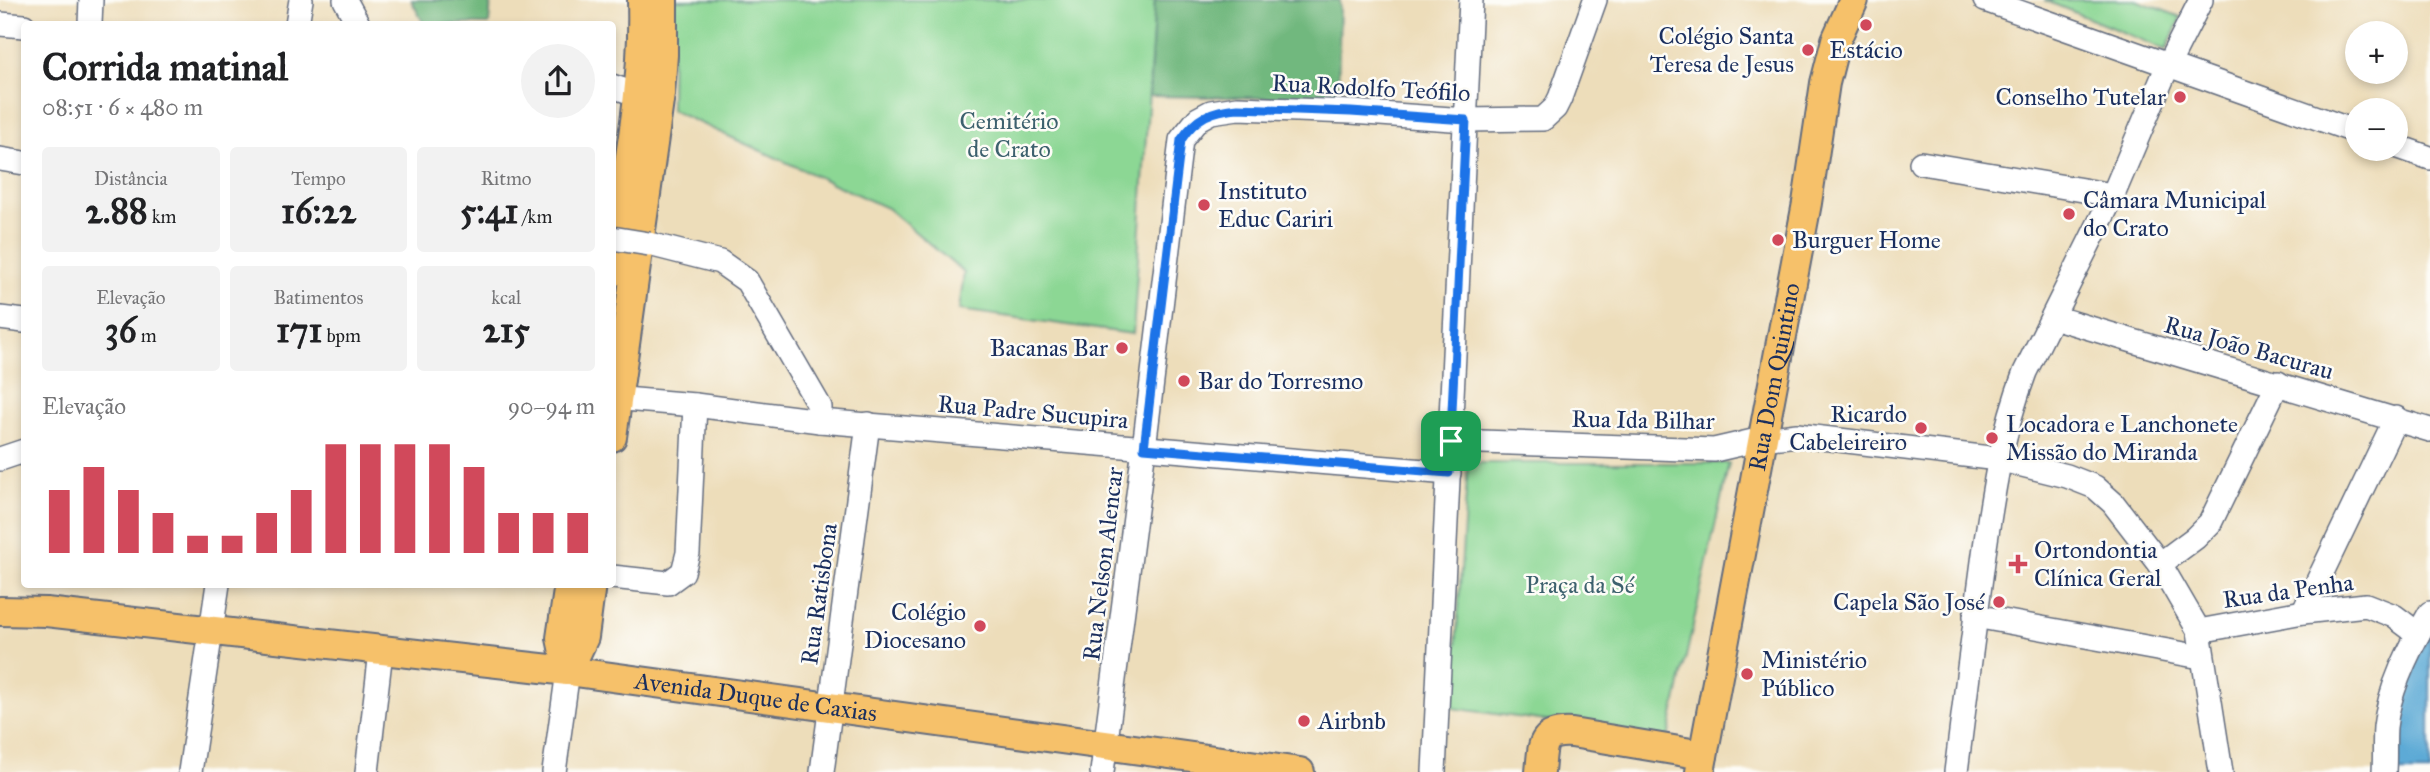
<!DOCTYPE html>
<html lang="pt">
<head>
<meta charset="utf-8">
<style>
	body { margin:0; font-family:"IM FELL Great Primer",serif; background:#f2f2f2; color:#202124; height:100vh; display:flex; flex-direction:column; font-size:26px; white-space:nowrap }
	* { box-sizing:border-box; margin:0 }
	p { font-size:23px; color:#757577 }
	.icon { flex:none; width:38px; height:38px; fill:none; stroke:currentColor; stroke-width:2; stroke-linecap:round; stroke-linejoin:round }
	.map { position:relative; flex:1; overflow:hidden }
	.drawer { position:absolute; left:21px; top:21px; width:595px; height:567px; display:flex; flex-direction:column; background:#fff; border-radius:7px; box-shadow:0 4px 10px #0003 }
	.drawer>* { flex:none }
	.controls { position:absolute; left:2345px; top:21px; display:grid; gap:14px }
	.controls a { display:grid; place-items:center; width:63px; height:63px; border-radius:50%; background:#fff; box-shadow:0 4px 10px #0003; font-size:35px }
	.pin { position:absolute; display:grid; place-items:center; width:60px; height:60px; color:#fff; margin:-30px; border-radius:14px; box-shadow:0 4px 10px #0006 }
	.round { display:grid; place-items:center; flex:none; width:74px; height:74px; border-radius:37px; background:#f2f2f2 }
	.overview { display:flex; align-items:center; justify-content:space-between; height:119px; padding:0 21px }
	h1 { font-size:38px; font-weight:800; line-height:52px }
	.stats { display:grid; grid-template-columns:repeat(3,1fr); gap:10px; height:119px; padding:7px 21px }
	.stats div { display:grid; align-content:center; border-radius:7px; background:#f2f2f2; text-align:center }
	.stats b { font-size:35px; font-weight:800 }
	.stats small { font-size:19px; font-weight:400 }
	.stats p { font-size:19px }
	.chart { height:196px; padding:14px 21px }
	.chart p { display:flex; justify-content:space-between }
	.chart svg { width:100%; height:126px; margin-top:7px; stroke:#d1495b; stroke-width:6 }
	.map>svg:first-child { display:block }
</style>
</head>
<body>
<div class="map">
<svg width="2430" height="772" viewBox="0 0 2430 772">
	<rect width="100%" height="100%" fill="#fdfcf7"/>
	<filter id="ink" filterUnits="userSpaceOnUse"><feTurbulence type="fractalNoise" baseFrequency=".0143" numOctaves="2"/><feDisplacementMap in="SourceGraphic" scale="14" xChannelSelector="R" yChannelSelector="G"/><feConvolveMatrix kernelMatrix="1 2 1 2 8 2 1 2 1" color-interpolation-filters="sRGB"/></filter>
	<filter id="wash" filterUnits="userSpaceOnUse"><feTurbulence type="fractalNoise" baseFrequency=".00686" numOctaves="4" result="noise"/><feDisplacementMap in="SourceGraphic" scale="28" xChannelSelector="R" yChannelSelector="G"/><feGaussianBlur stdDeviation="1.57" result="paint"/><feColorMatrix in="noise" values="0 0 0 0 0 0 0 0 0 0 0 0 0 0 0 0 0 1.4 0 .05"/><feComposite in="paint" operator="in"/></filter>
	<g filter="url(#wash)">
		<rect width="100%" height="100%" fill="#edddba"/>
		<!-- green -->
		<g fill="#8cd794" stroke="#548379" stroke-width="2">
			<polygon points="672,0 1155,0 1133,334 959,310 964,273 887,208 671,110"/>
			<polygon points="2044,0 2136,0 2181,17 2166,50"/>
			<polygon points="1468,463 1729,463 1668,738 1452,708"/>
		</g>
		<!-- forest -->
		<g fill="#71b87e" stroke="#46746e" stroke-width="2">
			<polygon points="411,0 491,0 489,24 424,24"/>
			<polygon points="1155,0 1340,0 1338,99 1149,96"/>
		</g>
		<!-- water -->
		<polygon fill="#5daad6" stroke="#3c6c9a" stroke-width="2" points="2430,633 2430,772 2394,772 2397,709 2404,681"/>
	</g>
	<g filter="url(#ink)">
		<g fill="none" stroke-linecap="round" stroke-linejoin="round">
			<defs>
				<g id="minor">
					<polyline points="345,0 358,24"/>
					<polyline points="1985,0 2357,132"/>
					<polyline points="0,24 24,26"/>
					<polyline points="90,24 91,0"/>
					<polyline points="297,24 301,0"/>
					<polyline points="612,86 638,95"/>
					<polyline points="2396,146 2430,158"/>
					<polyline points="0,159 24,163"/>
					<polyline points="1921,163 2113,195"/>
					<polyline points="649,244 720,262 747,281 820,407 820,421"/>
					<polyline points="2053,317 2430,430"/>
					<polyline points="0,318 24,321"/>
					<polyline points="612,398 695,405 820,421 1449,473"/>
					<polyline points="1451,441 1714,450 1762,439 1797,435 1998,459 2067,476 2095,487 2113,503 2160,564 2199,631 2221,772"/>
					<polyline points="0,459 24,451"/>
					<polyline points="2160,564 2195,538 2210,523 2278,383"/>
					<polyline points="612,577 668,583 683,572 688,553 695,405"/>
					<polyline points="2303,612 2396,418"/>
					<polyline points="1975,616 2201,657"/>
					<polyline points="2199,631 2303,612 2366,605 2394,616 2418,634"/>
					<polyline points="190,772 218,584"/>
					<polyline points="367,772 381,651"/>
					<polyline points="554,772 568,671"/>
					<polyline points="822,772 868,424"/>
					<polyline points="1102,772 1144,448 1181,140 1198,119 1211,112 1238,108 1351,112 1466,120 1543,119 1555,108 1560,98 1595,0"/>
					<polyline points="1434,772 1471,0"/>
					<path d="M 1956,772 C 1965,699 1974,627 1984,554 C 1993,492 2002,432 2025,372 L 2113,195 L 2168,65 L 2201,0"/>
					<path d="M 2384,772 C 2385,757 2384,742 2385,727 C 2389,688 2410,647 2430,613"/>
				</g>
				<g id="major">
					<path d="M 612,272 C 625,181 645,92 642,0"/>
					<polyline points="612,437 660,94 663,55 663,0"/>
					<path id="s1" d="M 0,611 L 46,612 L 568,671 L 1300,772"/>
					<polyline points="568,671 584,637 591,584"/>
					<polyline points="568,671 561,638 569,584"/>
					<path d="M 1540,772 C 1543,746 1539,731 1572,733 L 1703,755"/>
					<path id="s2" d="M 1700,772 L 1807,203 L 1825,83 L 1836,40 L 1854,0"/>
				</g>
			</defs>
			<!-- minor casing -->
			<use href="#minor" stroke="#646c7e" stroke-width="26"/>
			<!-- major casing -->
			<use href="#major" stroke="#646c7e" stroke-width="32"/>
			<!-- minor -->
			<use href="#minor" stroke="#fff" stroke-width="23"/>
			<!-- major -->
			<use href="#major" stroke="#f6c16b" stroke-width="28"/>
			<defs>
				<polyline id="minor-bridge" points="612,238 649,244"/>
			</defs>
			<!-- minor-bridge casing -->
			<use href="#minor-bridge" stroke="#646c7e" stroke-width="26" stroke-linecap="butt"/>
			<!-- minor-bridge -->
			<use href="#minor-bridge" stroke="#fff" stroke-width="23"/>
		</g>
	</g>
	<g fill="none" stroke-linecap="round" stroke-linejoin="round" filter="url(#ink)">
		<defs>
			<path id="route" d="M 1238,108 L 1351,112 L 1466,120 L 1449,473 L 1144,448 L 1181,140 C 1196,117 1212,110 1238,108 Z"/>
		</defs>
		<!-- route casing -->
		<use href="#route" stroke="#fff" stroke-width="14"/>
		<!-- route -->
		<use href="#route" stroke="#1a73e8" stroke-width="9"/>
	</g>
	<!-- markers -->
	<g fill="#d1495b" stroke="#fdfcf7" stroke-width="2.5">
		<circle cx="1866" cy="25" r="7"/>
		<circle cx="1808" cy="50" r="7"/>
		<circle cx="2180" cy="97" r="7"/>
		<circle cx="1204" cy="205" r="7"/>
		<circle cx="2069" cy="214" r="7"/>
		<circle cx="1778" cy="240" r="7"/>
		<circle cx="1122" cy="348" r="7"/>
		<circle cx="1184" cy="381" r="7"/>
		<circle cx="1921" cy="428" r="7"/>
		<circle cx="1992" cy="438" r="7"/>
		<path d="M2014.5 553.5h7v7h7v7h-7v7h-7v-7h-7v-7h7z"/>
		<circle cx="1999" cy="602" r="7"/>
		<circle cx="980" cy="626" r="7"/>
		<circle cx="1747" cy="674" r="7"/>
		<circle cx="1304" cy="721" r="7"/>
	</g>
	<g text-anchor="middle" dominant-baseline="central" stroke-width="5" stroke-linejoin="round" paint-order="stroke">
		<!-- poi labels -->
		<g font-size="24" fill="#1b2f5e" stroke="#fdfcf7" text-anchor="start">
			<text x="1794" y="36" text-anchor="end">Colégio Santa<tspan x="1794" dy="28">Teresa de Jesus</tspan></text>
			<text x="1866" y="50" text-anchor="middle">Estácio</text>
			<text x="2166" y="97" text-anchor="end">Conselho Tutelar</text>
			<text x="1218" y="191">Instituto<tspan x="1218" dy="28">Educ Cariri</tspan></text>
			<text x="2083" y="200">Câmara Municipal<tspan x="2083" dy="28">do Crato</tspan></text>
			<text x="1792" y="240">Burguer Home</text>
			<text x="1108" y="348" text-anchor="end">Bacanas Bar</text>
			<text x="1198" y="381">Bar do Torresmo</text>
			<text x="1907" y="414" text-anchor="end">Ricardo<tspan x="1907" dy="28">Cabeleireiro</tspan></text>
			<text x="2006" y="424">Locadora e Lanchonete<tspan x="2006" dy="28">Missão do Miranda</tspan></text>
			<text x="2034" y="550">Ortondontia<tspan x="2034" dy="28">Clínica Geral</tspan></text>
			<text x="1985" y="602" text-anchor="end">Capela São José</text>
			<text x="966" y="612" text-anchor="end">Colégio<tspan x="966" dy="28">Diocesano</tspan></text>
			<text x="1761" y="660">Ministério<tspan x="1761" dy="28">Público</tspan></text>
			<text x="1318" y="721">Airbnb</text>
		</g>
		<!-- street labels -->
		<g font-size="24" fill="#1b2f5e" stroke="#fdfcf7">
			<text transform="translate(1371 88) rotate(3)">Rua Rodolfo Teófilo</text>
			<text transform="translate(2249 348) rotate(16)">Rua João Bacurau</text>
			<text stroke="none"><textPath href="#s2" startOffset="402">Rua Dom Quintino</textPath></text>
			<text transform="translate(1033 412) rotate(5)">Rua Padre Sucupira</text>
			<text transform="translate(1643 420) rotate(1)">Rua Ida Bilhar</text>
			<text transform="translate(1103 564) rotate(-83)">Rua Nelson Alencar</text>
			<text transform="translate(2288 591) rotate(-8)">Rua da Penha</text>
			<text transform="translate(819 594) rotate(-82)">Rua Ratisbona</text>
			<text stroke="none"><textPath href="#s1" startOffset="761">Avenida Duque de Caxias</textPath></text>
		</g>
		<!-- park labels -->
		<g font-size="24" fill="#3d616e" stroke="#fdfcf7">
			<text x="1009" y="121">Cemitério<tspan x="1009" dy="28">de Crato</tspan></text>
			<text x="1580" y="585">Praça da Sé</text>
		</g>
	</g>
</svg>
<div class="controls">
<a>+</a>
<a>−</a>
</div>
<div class="pin" style="left:1451px;top:441px;background:#1e9e55"><svg class="icon" aria-label="arrive" viewBox="0 0 24 24"><path d="M6 21V4h12l-3 4 3 4H6"/></svg></div>
<section class="drawer">
<div class="overview"><div><h1>Corrida matinal</h1><p>08:51 · 6 × 480 m</p></div><a class="round"><svg class="icon" aria-label="share" viewBox="0 0 24 24"><path d="M12 15V3M7 8l5-5 5 5M5 13v7h14v-7"/></svg></a></div>
<div class="stats">
<div><p>Distância</p><b>2.88<small> km</small></b></div>
<div><p>Tempo</p><b>16:22</b></div>
<div><p>Ritmo</p><b>5:41<small> /km</small></b></div>
</div>
<div class="stats">
<div><p>Elevação</p><b>36<small> m</small></b></div>
<div><p>Batimentos</p><b>171<small> bpm</small></b></div>
<div><p>kcal</p><b>215</b></div>
</div>
<div class="chart"><p><span>Elevação</span>90–94 m</p>
<svg viewBox="0 0 160 44" preserveAspectRatio="none"><path d="M5 44V22M15 44V14M25 44V22M35 44V30M45 44V38M55 44V38M65 44V30M75 44V22M85 44V6M95 44V6M105 44V6M115 44V6M125 44V14M135 44V30M145 44V30M155 44V30"/></svg>
</div>
</section>
</div>
</body>
</html>
